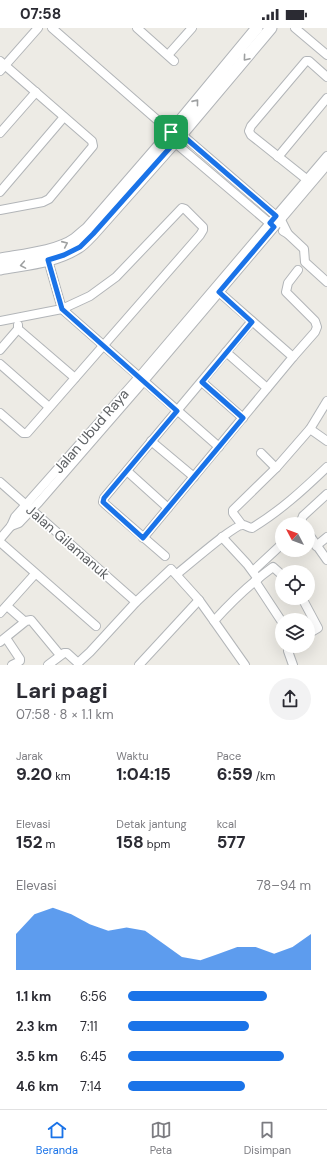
<!DOCTYPE html>
<html lang="id">
<head>
<meta charset="utf-8">
<style>
	body { margin:0; font-family:"DM Sans",sans-serif; background:#f2f2f3; color:#2b2b33; height:100vh; display:flex; flex-direction:column; font-size:15px; white-space:nowrap }
	* { box-sizing:border-box; margin:0 }
	p { font-size:13px; color:#7c7c81 }
	.icon { flex:none; width:22px; height:22px; fill:none; stroke:currentColor; stroke-width:2; stroke-linecap:round; stroke-linejoin:round }
	.map { position:relative; height:637px; overflow:hidden }
	.panel { display:flex; flex-direction:column; background:#fff; flex:1 }
	.panel>* { flex:none }
	.needle { width:26px; rotate:311deg }
	.tools { position:absolute; left:275px; top:489px; display:grid; gap:8px }
	.tools a { display:grid; place-items:center; width:40px; height:40px; border-radius:50%; background:#fff; box-shadow:0 4px 16px #0002; font-size:20px }
	.pin { position:absolute; display:grid; place-items:center; width:34px; height:34px; color:#fff; margin:-17px; border-radius:8px; box-shadow:0 2px 6px #0006 }
	.round { display:grid; place-items:center; flex:none; width:42px; height:42px; border-radius:21px; background:#f2f2f3 }
	.summary { display:flex; align-items:center; justify-content:space-between; height:68px; padding:0 16px }
	h1 { font-size:22px; font-weight:700; line-height:30px }
	.stats { display:grid; grid-template-columns:repeat(3,1fr); gap:6px; height:68px; padding:4px 16px }
	.stats div { display:grid; align-content:center }
	.stats b { font-size:17px; font-weight:700 }
	.stats small { font-size:11px; font-weight:400 }
	.stats p { font-size:11px }
	.chart { height:112px; padding:8px 16px }
	.chart p { display:flex; justify-content:space-between }
	.chart svg { width:100%; height:72px; margin-top:4px; fill:#1a73e8; opacity:.7 }
	ul { padding:0 16px; list-style:none; font-size:13px }
	li { display:grid; grid-template-columns:64px 48px 1fr; align-items:center; height:30px }
	li i { height:10px; border-radius:5px; background:#1a73e8 }
	.status { display:flex; justify-content:space-between; align-items:center; height:28px; padding:0 20px; background:#fff; direction:ltr }
	.status svg { height:11px; fill:currentColor }
	.menu { display:flex; justify-content:space-around; align-items:center; height:56px; border-top:1px solid #e1e1e2; background:#fff; font-size:11px; color:#7c7c81 }
	.menu a { display:grid; justify-items:center; gap:2px }
	.menu .selected { color:#1a73e8 }
	.map>svg:first-child { display:block }
</style>
</head>
<body>
<div class="status"><b>07:58</b><svg viewBox="0 0 49 12"><path d="M0 12V9h3v3zM5 12V6h3v6zM10 12V3h3v9zM15 12V0h3v12zM26 1h20v11H26zM47 4h2v5h-2z"/></svg></div>
<div class="map">
<svg width="327" height="637" viewBox="0 0 327 637">
	<rect width="100%" height="100%" fill="#edebe5"/>
	<g fill="none" stroke-linecap="round" stroke-linejoin="round">
		<defs>
			<g id="street">
				<polyline points="52,0 171,104 181,107 187,111 281,192 288,206"/>
				<polyline points="137,0 174,33"/>
				<polyline points="295,0 327,27"/>
				<polyline points="168,27 192,0"/>
				<polyline points="0,33 92,113 93,118 49,171 43,174 0,182"/>
				<polyline points="0,43 38,0"/>
				<polyline points="0,105 36,64"/>
				<polyline points="173,109 175,114 180,119 273,198"/>
				<polyline points="278,129 327,70"/>
				<polyline points="310,154 251,107 249,103 251,98 306,33 309,33 327,49"/>
				<polyline points="0,164 64,89"/>
				<polyline points="283,203 288,206 304,221 305,234 327,254"/>
				<polyline points="48,232 62,281 219,419"/>
				<polyline points="219,264 293,329"/>
				<polyline points="0,293 62,281 90,268 116,249 182,180 185,181 203,199 203,202 200,207 27,405 23,405 0,385"/>
				<polyline points="18,301 75,350"/>
				<polyline points="0,322 18,301 18,297"/>
				<polyline points="226,324 267,360"/>
				<polyline points="0,336 49,379"/>
				<polyline points="202,354 243,390"/>
				<polyline points="310,401 327,373"/>
				<polyline points="151,413 194,449"/>
				<polyline points="261,425 276,440"/>
				<polyline points="127,443 168,480"/>
				<polyline points="0,454 136,574"/>
				<polyline points="302,496 301,493 303,488 327,466"/>
				<polyline points="242,497 233,485 233,482 276,440 310,401 327,413"/>
				<polyline points="11,498 19,495 39,474 144,353 327,137"/>
				<polyline points="308,505 327,532"/>
				<polyline points="222,509 247,536 258,551"/>
				<polyline points="143,510 293,329 315,304 317,299 315,293 286,264 288,255 298,242"/>
				<polyline points="0,511 11,498 15,489 139,349 327,128"/>
				<polyline points="0,514 96,598"/>
				<polyline points="316,518 327,509"/>
				<polyline points="165,528 105,476 103,474 104,470 252,293"/>
				<polyline points="253,543 282,516"/>
				<path d="M 177,546 C 186,539 235,496 243,497 C 246,497 249,500 252,500 C 280,483 303,462 327,439"/>
				<polyline points="255,553 282,594"/>
				<polyline points="302,570 318,600 308,606"/>
				<polyline points="7,578 23,592"/>
				<polyline points="0,585 35,546"/>
				<polyline points="214,593 245,637"/>
				<polyline points="6,610 20,631 20,633 12,637"/>
				<polyline points="0,614 26,593 31,592 60,627"/>
				<polyline points="292,618 288,623 293,637"/>
				<path d="M 48,637 L 64,625 L 67,625 L 78,635 L 90,624 L 136,574 L 171,541 L 199,572 L 214,593 C 232,573 251,555 273,539 L 282,547"/>
				<polyline points="139,637 199,572"/>
			</g>
			<g id="secondary">
				<path d="M 0,231 C 22,227 57,224 75,211 C 79,208 83,204 87,201 L 171,104 L 257,0"/>
				<path d="M 0,241 C 27,236 56,234 79,219 C 84,216 89,210 93,206 L 181,107 L 271,0"/>
			</g>
		</defs>
		<!-- street casing -->
		<use href="#street" stroke="#b2b5b8" stroke-width="10"/>
		<!-- secondary casing -->
		<use href="#secondary" stroke="#b1b4b8" stroke-width="13"/>
		<!-- street -->
		<use href="#street" stroke="#fff" stroke-width="8"/>
		<!-- secondary -->
		<use href="#secondary" stroke="#fff" stroke-width="11"/>
	</g>
	<!-- one-way arrows -->
	<defs><path id="oneway-chevron" d="M-2-3.5L2.5 0L-2 3.5" fill="none" stroke-width="1.6" stroke-linecap="round" stroke-linejoin="round"/></defs>
	<g stroke="#9ea0a1">
		<use href="#oneway-chevron" transform="translate(246 30) rotate(130)"/>
		<use href="#oneway-chevron" transform="translate(196 74) rotate(-51)"/>
		<use href="#oneway-chevron" transform="translate(65 216) rotate(-24)"/>
		<use href="#oneway-chevron" transform="translate(23 237) rotate(170)"/>
	</g>
	<g fill="none" stroke-linecap="round" stroke-linejoin="round">
		<defs>
			<polygon id="route" points="171,104 182,107 276,188 270,195 274,199 219,264 252,294 202,354 243,390 143,510 103,474 104,470 177,383 62,281 48,232 64,227 80,219 93,206 175,114"/>
		</defs>
		<!-- route casing -->
		<use href="#route" stroke="#fff" stroke-width="8"/>
		<!-- route -->
		<use href="#route" stroke="#1a73e8" stroke-width="5"/>
	</g>
	<g text-anchor="middle" dominant-baseline="central" stroke-width="3.5" stroke-linejoin="round" paint-order="stroke">
		<!-- street labels -->
		<g font-size="14" fill="#5d6063" stroke="#fff">
			<text transform="translate(91 403) rotate(-49)">Jalan Ubud Raya</text>
			<text transform="translate(68 514) rotate(41)">Jalan Gilamanuk</text>
		</g>
	</g>
</svg>
<div class="tools">
<a><svg class="needle" viewBox="-14 -14 28 28"><path d="M0-13l5 13h-10z" fill="#e53935"/><path d="M0 13l5-13h-10z" fill="#7c7c81"/></svg></a>
<a><svg class="icon" aria-label="locate" viewBox="0 0 24 24"><circle cx="12" cy="12" r="6"/><path d="M12 2v4M12 18v4M2 12h4M18 12h4"/></svg></a>
<a><svg class="icon" aria-label="layers" viewBox="0 0 24 24"><path d="M12 4l9 5-9 5-9-5zM3 14l9 5 9-5"/></svg></a>
</div>
<div class="pin" style="left:171px;top:104px;background:#1e9e55"><svg class="icon" aria-label="arrive" viewBox="0 0 24 24"><path d="M6 21V4h12l-3 4 3 4H6"/></svg></div>
</div>
<section class="panel">
<div class="summary"><div><h1>Lari pagi</h1><p>07:58 · 8 × 1.1 km</p></div><a class="round"><svg class="icon" aria-label="share" viewBox="0 0 24 24"><path d="M12 15V3M7 8l5-5 5 5M5 13v7h14v-7"/></svg></a></div>
<div class="stats">
<div><p>Jarak</p><b>9.20<small> km</small></b></div>
<div><p>Waktu</p><b>1:04:15</b></div>
<div><p>Pace</p><b>6:59<small> /km</small></b></div>
</div>
<div class="stats">
<div><p>Elevasi</p><b>152<small> m</small></b></div>
<div><p>Detak jantung</p><b>158<small> bpm</small></b></div>
<div><p>kcal</p><b>577</b></div>
</div>
<div class="chart"><p><span>Elevasi</span>78–94 m</p>
<svg viewBox="0 0 160 44" preserveAspectRatio="none"><path d="M0 44V22L10 10L20 6L30 10L40 16L50 20L60 18L70 20L80 28L90 36L100 38L110 34L120 30L130 30L140 34L150 30L160 22V44z"/></svg>
</div>
<ul>
<li><b>1.1 km</b>6:56<i style="width:76%"></i></li>
<li><b>2.3 km</b>7:11<i style="width:66%"></i></li>
<li><b>3.5 km</b>6:45<i style="width:85%"></i></li>
<li><b>4.6 km</b>7:14<i style="width:64%"></i></li>
</ul>
</section>
<nav class="menu">
<a class="selected"><svg class="icon" aria-label="home" viewBox="0 0 24 24"><path d="M3 11l9-7 9 7M6 9v11h12V9"/></svg>Beranda</a>
<a><svg class="icon" aria-label="map" viewBox="0 0 24 24"><path d="M3 6l6-2 6 2 6-2v14l-6 2-6-2-6 2zM9 4v14M15 6v14"/></svg>Peta</a>
<a><svg class="icon" aria-label="saved" viewBox="0 0 24 24"><path d="M7 4h10v16l-5-4-5 4z"/></svg>Disimpan</a>
</nav>
</body>
</html>
